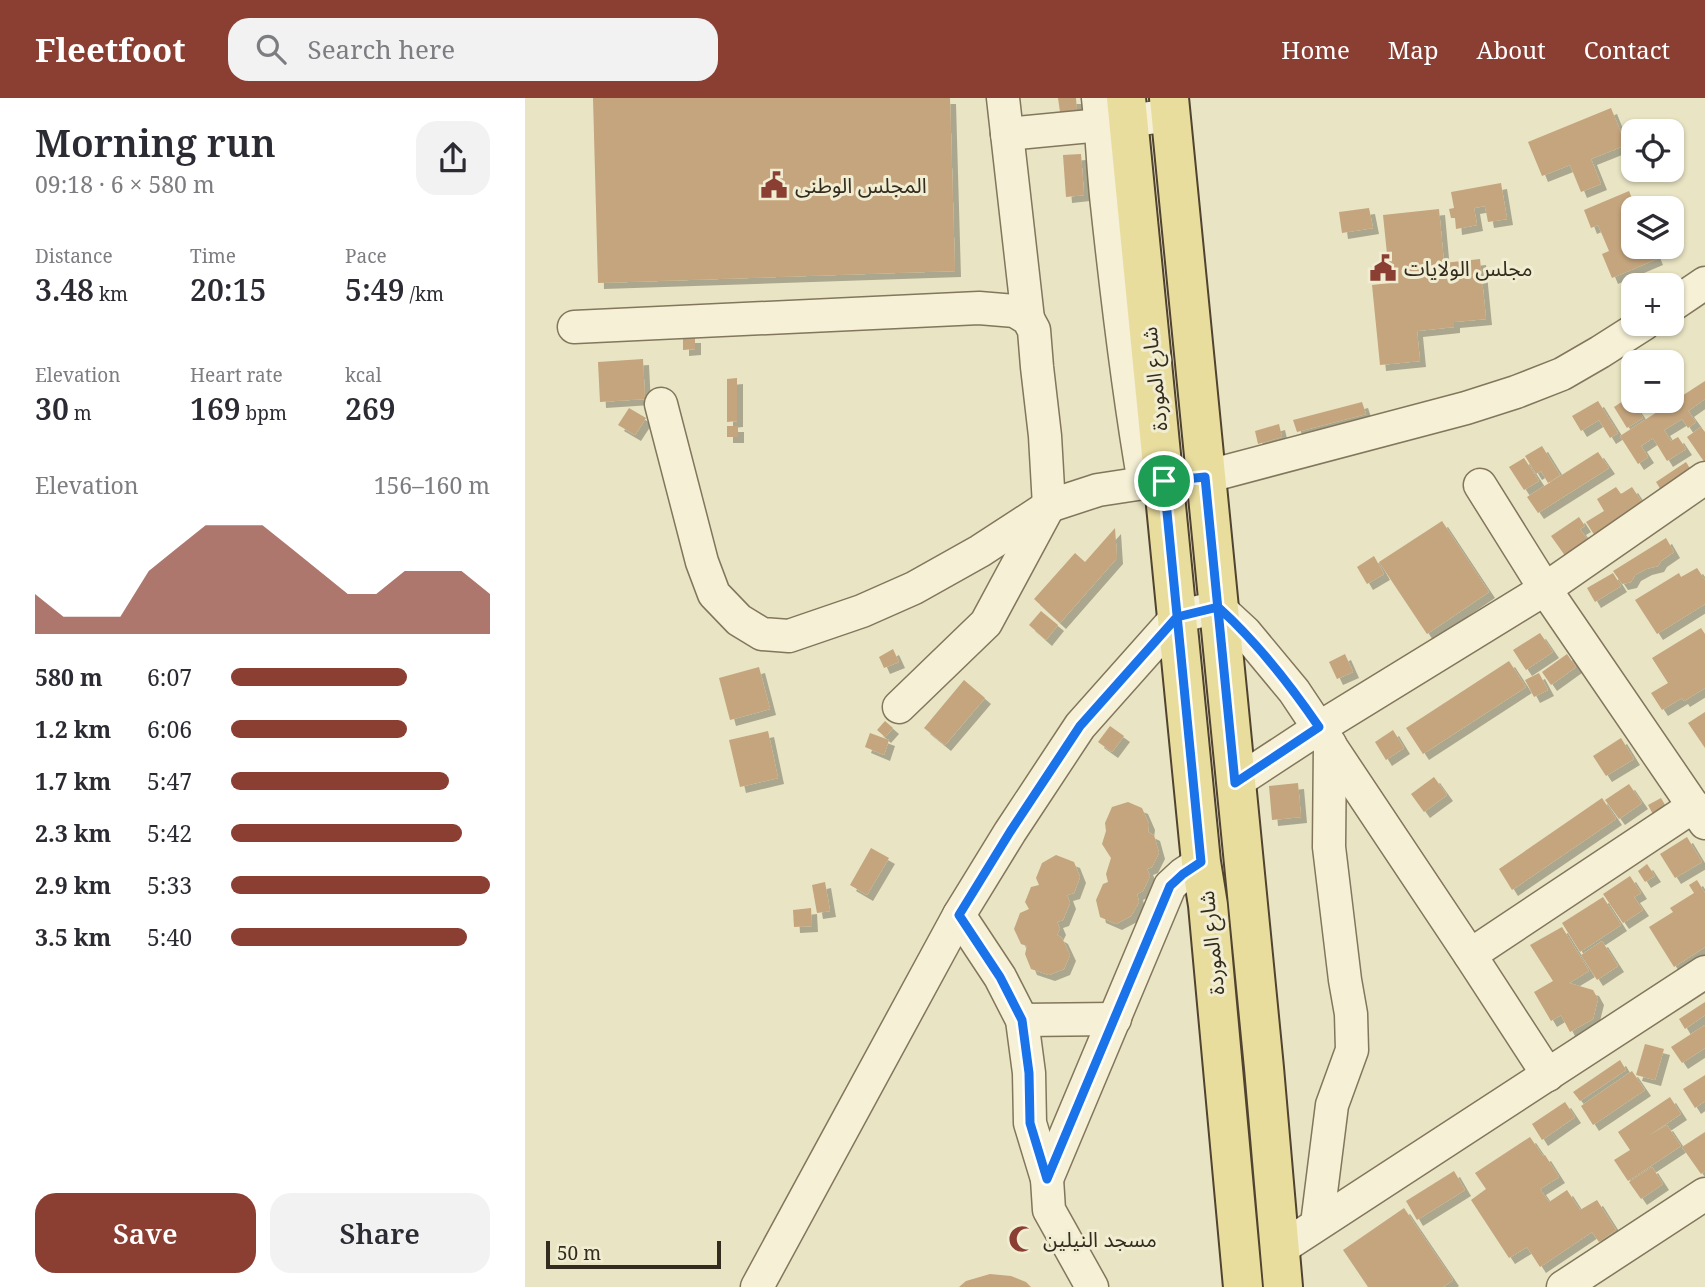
<!DOCTYPE html>
<html lang="en">
<head>
<meta charset="utf-8">
<style>
	body { margin:0; font-family:"Noto Serif","Noto Sans Arabic",serif; background:#f2f2f3; color:#2b2b33; height:100vh; display:flex; flex-direction:column; font-size:26px; white-space:nowrap }
	* { box-sizing:border-box; margin:0 }
	p { font-size:23px; color:#7c7c81 }
	.icon { flex:none; width:38px; height:38px; fill:none; stroke:currentColor; stroke-width:2; stroke-linecap:round; stroke-linejoin:round }
	.map { position:relative; flex:1; overflow:hidden }
	.drawer { display:flex; flex-direction:column; background:#fff; width:525px }
	.drawer>* { flex:none }
	.fabs { position:absolute; left:1096px; top:21px; display:grid; gap:14px }
	.fabs a { display:grid; place-items:center; width:63px; height:63px; border-radius:14px; background:#fff; box-shadow:0 2px 5px #0004; font-size:35px }
	.scale { position:absolute; left:21px; bottom:18px; width:175px; box-sizing:border-box; padding-left:7px; border:4px solid #332c1e; border-top:0; font-size:19px; line-height:24px; white-space:nowrap; color:#332c1e; -webkit-text-stroke:5px #f1edd2; paint-order:stroke }
	.pin { position:absolute; display:grid; place-items:center; width:60px; height:60px; color:#fff; margin:-30px; border:4px solid #fff; border-radius:50%; box-shadow:0 2px 7px #0007 }
	.round { display:grid; place-items:center; flex:none; width:74px; height:74px; border-radius:21px; background:#f2f2f3 }
	.summary { display:flex; align-items:center; justify-content:space-between; height:119px; padding:0 35px }
	h1 { font-size:38px; font-weight:600; line-height:52px }
	.stats { display:grid; grid-template-columns:repeat(3,1fr); gap:10px; height:119px; padding:7px 35px }
	.stats div { display:grid; align-content:center }
	.stats b { font-size:30px; font-weight:600 }
	.stats small { font-size:19px; font-weight:400 }
	.stats p { font-size:19px }
	.chart { height:196px; padding:14px 35px }
	.chart p { display:flex; justify-content:space-between }
	.chart svg { width:100%; height:126px; margin-top:7px; fill:#8b3e32; opacity:.7 }
	.action { display:flex; gap:14px; margin-top:auto; padding:14px 35px }
	.action a { flex:1; height:80px; border-radius:21px; background:#8b3e32; color:#fff; font-size:28px; font-weight:600; line-height:80px; text-align:center }
	.action a+a { background:#f2f2f3; color:#2b2b33 }
	ul { padding:0 35px; list-style:none; font-size:23px }
	li { display:grid; grid-template-columns:112px 84px 1fr; align-items:center; height:52px }
	li i { height:18px; border-radius:9px; background:#8b3e32 }
	header { display:flex; align-items:center; gap:42px; box-sizing:border-box; height:98px; padding:0 35px; background:#8b3e32; color:#fff }
	header strong { font-size:33px }
	nav { display:flex; gap:38px; margin-inline-start:auto; font-size:24px }
	.search { width:490px; height:63px; background:#f2f2f3; display:flex; align-items:center; gap:18px; box-sizing:border-box; padding:0 24px; border-radius:21px; color:#7c7c81; font-size:26px }
	main { display:flex; flex:1; min-height:0 }
	.map>svg:first-child { display:block }
</style>
</head>
<body>
<header>
<strong>Fleetfoot</strong>
<div class="search"><svg class="icon" aria-label="search" viewBox="0 0 24 24"><circle cx="10" cy="10" r="6"/><path d="M15 15l6 6"/></svg>Search here</div>
<nav><a>Home</a><a>Map</a><a>About</a><a>Contact</a></nav>
</header>
<main>
<section class="drawer">
<div class="summary"><div><h1>Morning run</h1><p>09:18 · 6 × 580 m</p></div><a class="round"><svg class="icon" aria-label="share" viewBox="0 0 24 24"><path d="M12 15V3M7 8l5-5 5 5M5 13v7h14v-7"/></svg></a></div>
<div class="stats">
<div><p>Distance</p><b>3.48<small> km</small></b></div>
<div><p>Time</p><b>20:15</b></div>
<div><p>Pace</p><b>5:49<small> /km</small></b></div>
</div>
<div class="stats">
<div><p>Elevation</p><b>30<small> m</small></b></div>
<div><p>Heart rate</p><b>169<small> bpm</small></b></div>
<div><p>kcal</p><b>269</b></div>
</div>
<div class="chart"><p><span>Elevation</span>156–160 m</p>
<svg viewBox="0 0 160 44" preserveAspectRatio="none"><path d="M0 44V30L10 38L20 38L30 38L40 22L50 14L60 6L70 6L80 6L90 14L100 22L110 30L120 30L130 22L140 22L150 22L160 30V44z"/></svg>
</div>
<ul>
<li><b>580 m</b>6:07<i style="width:68%"></i></li>
<li><b>1.2 km</b>6:06<i style="width:68%"></i></li>
<li><b>1.7 km</b>5:47<i style="width:84%"></i></li>
<li><b>2.3 km</b>5:42<i style="width:89%"></i></li>
<li><b>2.9 km</b>5:33<i style="width:100%"></i></li>
<li><b>3.5 km</b>5:40<i style="width:91%"></i></li>
</ul>
<div class="action"><a>Save</a><a>Share</a></div>
</section>
<div class="map">
<svg width="1180" height="1189" viewBox="0 0 1180 1189">
	<defs>
		<filter id="shadow"><feDropShadow dx="6" dy="6" stdDeviation="0" flood-color="#0004"/></filter>
	</defs>
	<rect width="100%" height="100%" fill="#e9e4c3"/>
	<!-- building -->
	<g fill="#c4a57d" filter="url(#shadow)">
		<polygon points="68,0 425,0 430,173 73,185"/>
		<polygon points="533,0 551,0 552,13 535,14"/>
		<polygon points="1086,10 1101,47 1066,61 1076,86 1056,94 1045,67 1017,78 1003,44"/>
		<polygon points="556,56 559,97 541,99 538,57"/>
		<polygon points="976,85 982,121 963,124 960,108 949,110 952,127 931,131 930,120 926,120 924,111 929,110 926,94"/>
		<polygon points="1104,93 1111,110 1108,110 1108,149 1127,149 1132,161 1087,180 1077,156 1084,153 1073,127 1066,130 1059,112"/>
		<polygon points="844,110 848,130 817,135 814,114"/>
		<polygon points="914,111 919,165 955,161 961,221 929,224 929,229 892,233 895,263 855,267 847,187 865,185 858,117"/>
		<polygon points="158,239 170,239 170,251 158,252"/>
		<polygon points="118,261 120,301 75,304 73,264"/>
		<polygon points="212,280 212,323 202,324 202,281"/>
		<polygon points="1180,283 1180,301 1163,313 1171,324 1163,330 1157,321 1139,332 1146,343 1153,339 1161,351 1142,363 1128,340 1116,348 1123,359 1113,366 1095,338"/>
		<polygon points="1104,299 1118,320 1102,330 1089,309"/>
		<polygon points="1073,303 1093,335 1085,340 1074,322 1056,333 1047,318"/>
		<polygon points="837,304 841,316 772,334 768,322"/>
		<polygon points="104,310 121,320 110,337 93,327"/>
		<polygon points="754,326 757,339 733,346 730,333"/>
		<rect x="202" y="328" width="11" height="11"/>
		<polygon points="1176,329 1180,334 1180,365 1162,339"/>
		<polygon points="1017,348 1035,377 1023,385 1016,373 1011,376 1000,358"/>
		<polygon points="1073,354 1084,370 1013,415 1002,399"/>
		<polygon points="999,360 1014,383 999,392 984,369"/>
		<polygon points="1161,364 1169,377 1139,397 1131,384"/>
		<polygon points="1091,389 1096,396 1107,389 1119,407 1070,438 1061,424 1079,413 1072,401"/>
		<polygon points="1054,419 1060,428 1055,431 1064,444 1041,459 1026,438"/>
		<polygon points="917,423 964,494 902,536 854,464"/>
		<polygon points="590,430 592,460 535,525 509,501 550,455 560,464"/>
		<polygon points="1141,440 1149,454 1136,463 1133,468 1121,471 1110,477 1106,484 1097,486 1088,473"/>
		<polygon points="849,458 859,476 842,486 832,469"/>
		<polygon points="1172,470 1180,482 1180,506 1132,536 1110,502 1154,475 1156,479"/>
		<polygon points="1088,475 1096,488 1070,504 1062,490"/>
		<polygon points="516,513 533,527 521,542 504,527"/>
		<polygon points="1176,530 1180,536 1180,590 1159,603 1157,600 1137,612 1126,595 1143,585 1127,560"/>
		<polygon points="1015,535 1028,554 1001,572 988,552"/>
		<polygon points="368,551 374,564 359,570 354,559"/>
		<polygon points="820,556 828,574 812,581 804,564"/>
		<polygon points="1042,556 1051,569 1026,587 1017,574"/>
		<polygon points="984,563 1001,589 898,656 881,630"/>
		<polygon points="234,569 245,611 205,622 194,580"/>
		<polygon points="1014,575 1023,592 1009,599 1000,582"/>
		<polygon points="439,582 460,600 420,647 399,630"/>
		<polygon points="1180,614 1180,650 1163,625"/>
		<polygon points="360,623 368,630 360,639 352,632"/>
		<polygon points="585,628 599,638 587,654 573,644"/>
		<polygon points="868,632 879,650 861,662 850,644"/>
		<polygon points="243,633 253,680 215,689 204,642"/>
		<polygon points="345,635 364,642 359,657 340,649"/>
		<polygon points="1096,640 1109,661 1081,678 1068,658"/>
		<polygon points="909,679 922,697 899,714 886,696"/>
		<polygon points="773,685 776,719 747,722 744,688"/>
		<polygon points="1104,686 1117,705 1094,721 1080,702"/>
		<polygon points="1077,700 1091,721 987,792 974,771"/>
		<polygon points="1136,700 1143,712 1130,720 1123,707"/>
		<polygon points="603,704 617,710 624,726 623,734 629,737 634,755 627,769 622,771 625,778 618,793 612,796 614,804 606,818 591,826 575,819 571,802 578,786 583,784 581,776 586,760 577,746 581,733 580,725 587,709"/>
		<polygon points="1162,739 1177,764 1150,780 1135,756"/>
		<polygon points="346,750 364,760 342,797 325,787"/>
		<polygon points="531,757 549,764 555,779 549,795 542,797 545,805 538,822 532,824 535,831 532,837 537,840 545,857 539,871 524,877 506,871 500,856 502,848 496,846 489,831 495,815 504,811 500,804 506,789 514,787 511,780 517,765"/>
		<polygon points="1122,766 1130,778 1120,784 1113,773"/>
		<polygon points="1105,778 1116,795 1109,799 1118,812 1098,825 1078,796"/>
		<polygon points="1172,782 1180,795 1180,849 1149,869 1124,829 1148,814 1145,810 1169,795 1164,787"/>
		<polygon points="300,784 305,813 292,815 287,787"/>
		<polygon points="1078,799 1096,827 1055,854 1037,825"/>
		<polygon points="286,810 287,828 269,829 268,812"/>
		<polygon points="1037,829 1064,873 1044,885 1068,892 1073,901 1068,921 1045,934 1036,917 1026,923 1009,894 1028,883 1005,847"/>
		<polygon points="1077,843 1093,868 1072,882 1056,857"/>
		<polygon points="1180,904 1180,917 1160,931 1154,921"/>
		<polygon points="1180,927 1180,950 1157,965 1146,949"/>
		<polygon points="1120,946 1139,951 1130,982 1111,977"/>
		<polygon points="1095,962 1101,972 1055,1003 1048,994"/>
		<polygon points="1107,973 1120,992 1068,1027 1056,1008"/>
		<polygon points="1180,977 1180,1003 1170,1010 1158,991"/>
		<polygon points="1145,999 1156,1016 1123,1038 1142,1027 1156,1048 1103,1083 1089,1062 1105,1052 1093,1034"/>
		<polygon points="1040,1004 1050,1019 1017,1042 1007,1026"/>
		<polygon points="1180,1034 1180,1073 1176,1076 1157,1049"/>
		<polygon points="1005,1039 1018,1058 1020,1057 1034,1079 1015,1091 1024,1104 1042,1092 1055,1112 1072,1102 1091,1132 1074,1144 1067,1134 1015,1169 1002,1149 984,1160 946,1102 961,1091 950,1075"/>
		<polygon points="1127,1069 1138,1086 1116,1101 1104,1084"/>
		<polygon points="929,1073 940,1092 892,1122 881,1103"/>
		<polygon points="879,1110 928,1182 918,1189 843,1189 818,1152"/>
		<polygon points="465,1176 486,1178 501,1184 506,1189 434,1189 441,1183"/>
	</g>
	<g fill="none" stroke-linecap="round" stroke-linejoin="round">
		<defs>
			<g id="minor">
				<polyline points="478,0 503,221"/>
				<path d="M 573,0 C 577,36 578,72 582,107 C 592,200 603,293 619,385"/>
				<polyline points="482,36 576,27 645,17"/>
				<polyline points="1146,208 1180,185"/>
				<polyline points="49,229 454,210 490,213 503,221 509,232 512,269 520,338 524,408 461,525 374,609"/>
				<polyline points="136,306 177,464 189,496 214,522 237,536 264,538 337,513 389,490 455,453 524,408 573,392 619,385 680,379 941,310 991,294 1037,276 1075,254 1119,226"/>
				<polyline points="955,387 1020,491 1180,725"/>
				<polyline points="710,685 794,630 1020,491 1180,380"/>
				<polyline points="434,817 475,879 497,922 504,975 505,1025 522,1081 524,1112 567,1189"/>
				<polyline points="945,857 1169,708"/>
				<polyline points="497,922 590,921"/>
				<polyline points="522,1081 645,788 658,776 676,764"/>
				<polyline points="792,1126 807,1007 827,952 826,916 820,882 804,749 805,646"/>
				<polyline points="755,1151 1180,874"/>
				<polyline points="232,1189 434,817 485,734 555,628 652,519 693,509 720,534 769,593 945,857 1023,977"/>
				<polyline points="1038,1189 1180,1096"/>
			</g>
			<g id="major">
				<polyline points="601,0 676,764 683,807 718,1189"/>
				<polyline points="644,0 739,970 758,1189"/>
			</g>
		</defs>
		<!-- minor casing -->
		<use href="#minor" stroke="#82765c" stroke-width="35"/>
		<!-- major casing -->
		<use href="#major" stroke="#504430" stroke-width="42"/>
		<!-- minor -->
		<use href="#minor" stroke="#f5f0d6" stroke-width="32"/>
		<!-- major -->
		<use href="#major" stroke="#e9dd9e" stroke-width="38"/>
	</g>
	<g fill="none" stroke-linecap="round" stroke-linejoin="round">
		<defs>
			<path id="route" d="M 639,383 C 651,510 664,637 676,764 L 658,776 L 645,788 L 522,1081 L 505,1025 L 504,975 L 497,922 L 475,879 L 434,817 L 485,734 L 555,628 L 652,519 L 693,509 C 733,545 764,585 794,629 L 710,685 C 700,583 690,481 680,379 L 639,383"/>
		</defs>
		<!-- route casing -->
		<use href="#route" stroke="#fff" stroke-width="14"/>
		<!-- route -->
		<use href="#route" stroke="#1a73e8" stroke-width="9"/>
	</g>
	<!-- icons -->
	<defs>
		<symbol id="civic-bare" viewBox="-9 -9 18 18"><path d="M-.6-6.5H3V-4.5H.6V-3L4-1V1h2V6H-6V1h2V-1L-.6-3ZM-1.2 2.5V6h2.4V2.5Z" fill="#8b3e32" stroke="#f1edd2" stroke-width="2.5" paint-order="stroke"/></symbol>
		<symbol id="mosque-bare" viewBox="-9 -9 18 18"><path d="M3.5-4.9A6 6 0 1 0 3.5 4.9A5 5 0 1 1 3.5-4.9Z" fill="#8b3e32" stroke="#f1edd2" stroke-width="2.5" paint-order="stroke"/></symbol>
	</defs>
	<g fill-rule="evenodd">
		<use href="#civic-bare" x="230" y="68" width="38" height="38"/>
		<use href="#civic-bare" x="839" y="151" width="38" height="38"/>
		<use href="#mosque-bare" x="478" y="1122" width="38" height="38"/>
	</g>
	<g text-anchor="middle" dominant-baseline="central" stroke-width="6" stroke-linejoin="round" paint-order="stroke">
		<!-- poi labels -->
		<g font-size="21" fill="#332c1e" stroke="#f1edd2" text-anchor="start">
			<text x="270" y="87">المجلس الوطنى</text>
			<text x="879" y="170">مجلس الولايات</text>
			<text x="518" y="1141">مسجد النيلين</text>
		</g>
		<!-- street labels -->
		<g font-size="21" fill="#332c1e" stroke="#f1edd2">
			<text transform="translate(629 281) rotate(-96)">شارع الموردة</text>
			<text transform="translate(686 845) rotate(-96)">شارع الموردة</text>
		</g>
	</g>
</svg>
<div class="fabs">
<a><svg class="icon" aria-label="locate" viewBox="0 0 24 24"><circle cx="12" cy="12" r="6"/><path d="M12 2v4M12 18v4M2 12h4M18 12h4"/></svg></a>
<a><svg class="icon" aria-label="layers" viewBox="0 0 24 24"><path d="M12 4l9 5-9 5-9-5zM3 14l9 5 9-5"/></svg></a>
<a>+</a>
<a>−</a>
</div>
<div class="scale">50 m</div>
<div class="pin" style="left:639px;top:383px;background:#1e9e55"><svg class="icon" aria-label="arrive" viewBox="0 0 24 24"><path d="M6 21V4h12l-3 4 3 4H6"/></svg></div>
</div>
</main>
</body>
</html>
